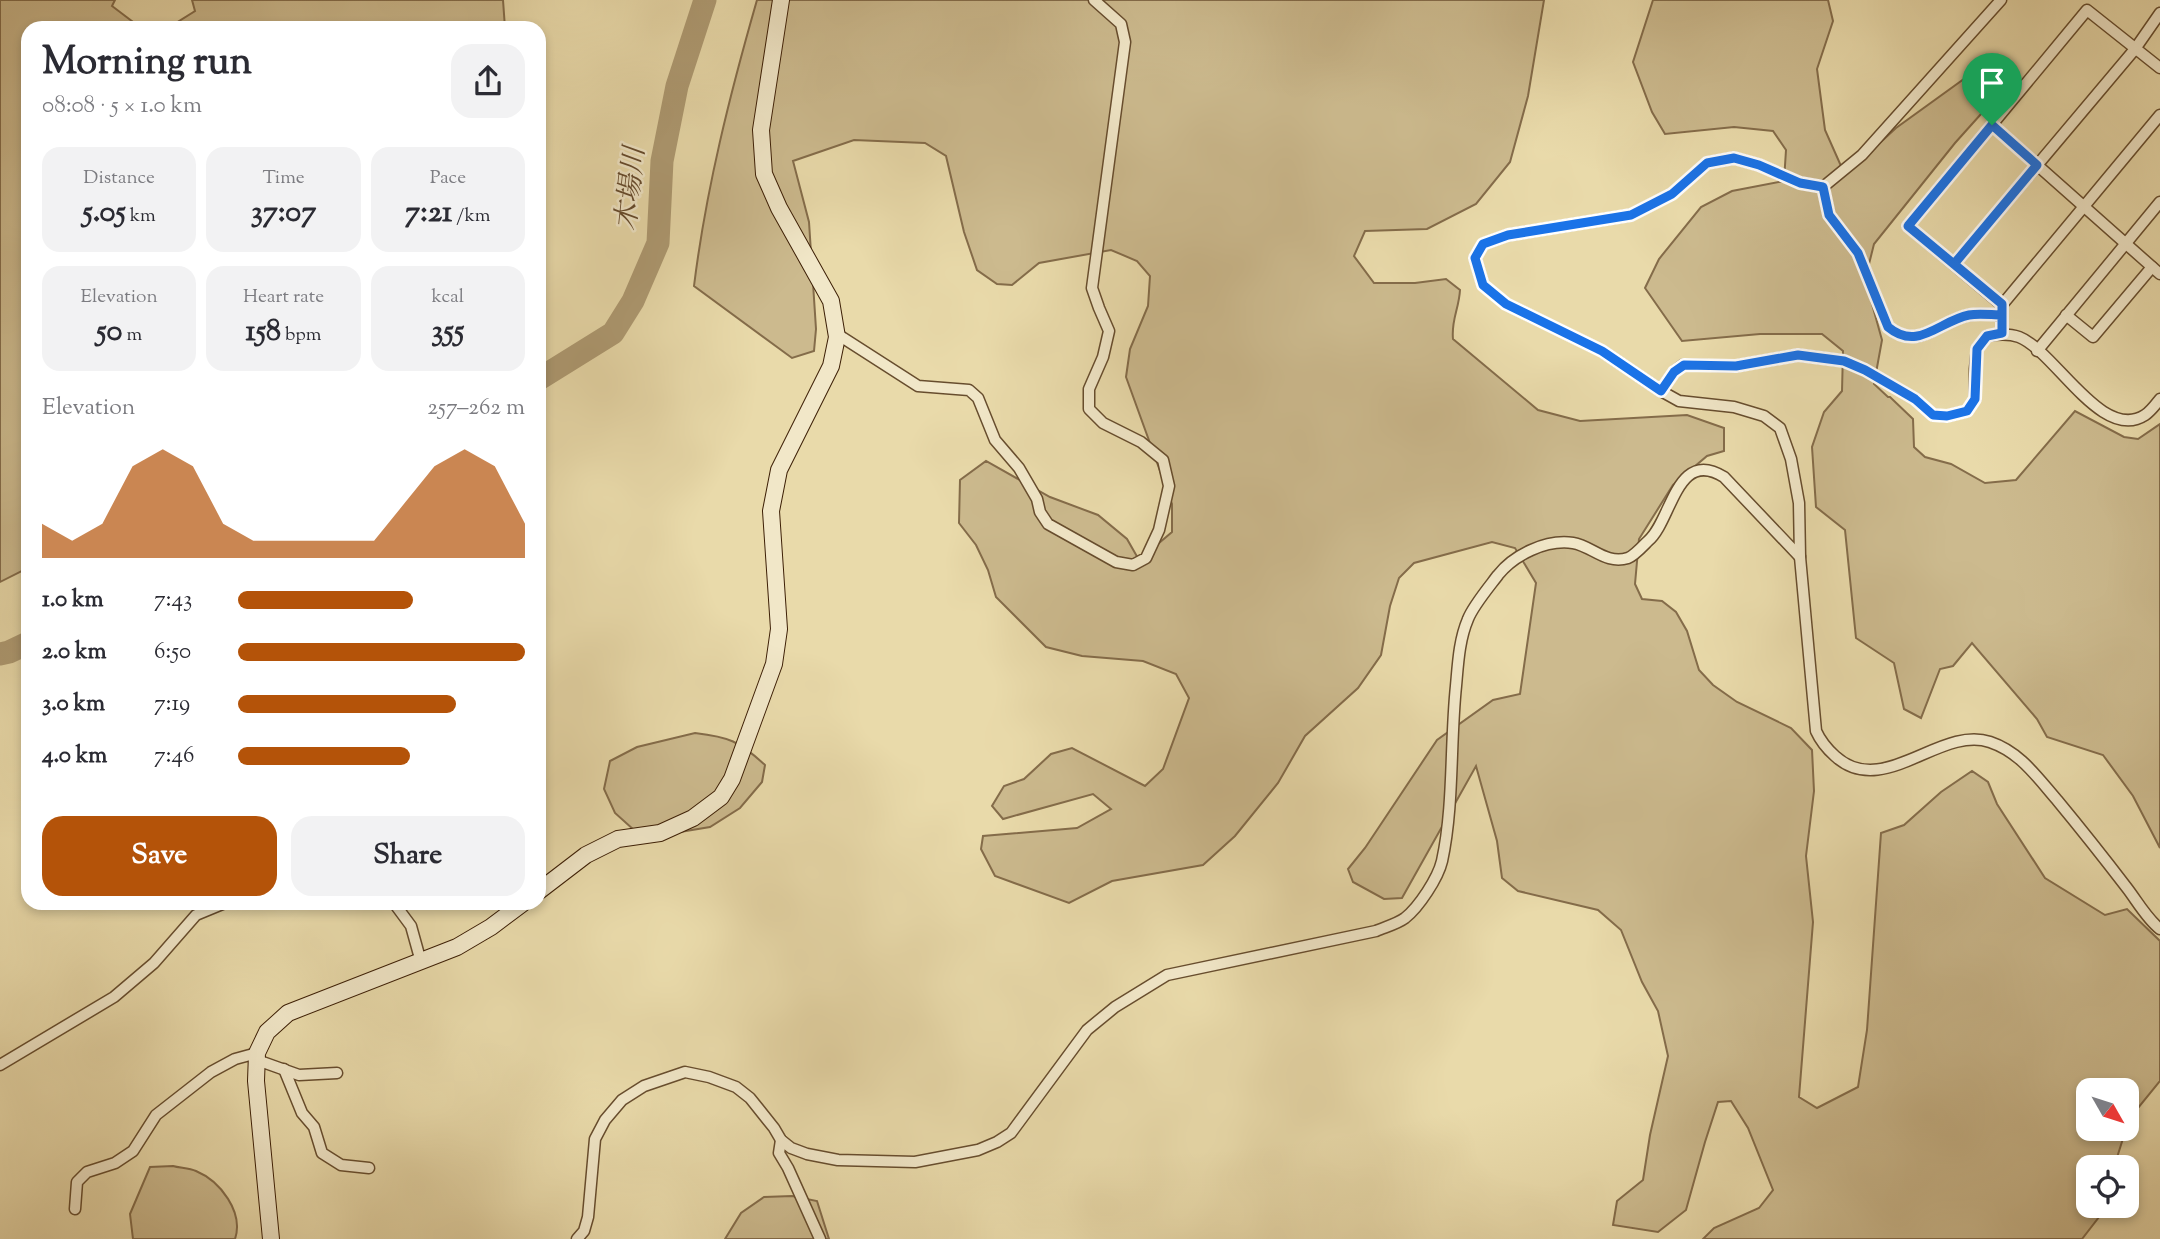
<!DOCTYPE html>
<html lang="en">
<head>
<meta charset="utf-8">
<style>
	body { margin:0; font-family:"Sorts Mill Goudy","Noto Serif JP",serif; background:#f2f2f3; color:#2b2b33; height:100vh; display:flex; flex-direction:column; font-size:26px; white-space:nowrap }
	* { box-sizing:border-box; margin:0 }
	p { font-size:23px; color:#7c7c81 }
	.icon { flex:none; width:38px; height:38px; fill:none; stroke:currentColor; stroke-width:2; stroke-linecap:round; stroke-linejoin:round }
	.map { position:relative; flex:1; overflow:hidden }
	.side { position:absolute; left:21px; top:21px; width:525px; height:889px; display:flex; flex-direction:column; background:#fff; border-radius:21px; box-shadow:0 4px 10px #0003 }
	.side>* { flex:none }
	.needle { width:46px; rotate:129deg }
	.buttons { position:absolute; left:2076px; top:1078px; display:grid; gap:14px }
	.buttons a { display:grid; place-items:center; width:63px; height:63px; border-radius:14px; background:#fff; box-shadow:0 4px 10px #0003; font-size:35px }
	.pin { position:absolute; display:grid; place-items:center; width:60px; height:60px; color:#fff; margin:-72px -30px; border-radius:50% 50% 50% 0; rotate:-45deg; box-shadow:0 0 7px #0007 }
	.pin .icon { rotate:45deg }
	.round { display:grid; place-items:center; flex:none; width:74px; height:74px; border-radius:21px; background:#f2f2f3 }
	.headline { display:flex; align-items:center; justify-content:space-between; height:119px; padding:0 21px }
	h1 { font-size:38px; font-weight:700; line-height:52px }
	.figures { display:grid; grid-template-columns:repeat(3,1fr); gap:10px; height:119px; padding:7px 21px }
	.figures div { display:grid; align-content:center; border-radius:18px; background:#f2f2f3; text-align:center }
	.figures b { font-size:30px; font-weight:700 }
	.figures small { font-size:19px; font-weight:400 }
	.figures p { font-size:19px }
	.chart { height:196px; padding:14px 21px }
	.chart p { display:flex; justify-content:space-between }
	.chart svg { width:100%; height:126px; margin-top:7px; fill:#b45309; opacity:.7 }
	.button { display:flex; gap:14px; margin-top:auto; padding:14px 21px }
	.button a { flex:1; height:80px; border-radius:21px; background:#b45309; color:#fff; font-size:28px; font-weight:700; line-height:80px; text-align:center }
	.button a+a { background:#f2f2f3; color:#2b2b33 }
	ul { padding:0 21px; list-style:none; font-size:23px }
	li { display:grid; grid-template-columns:112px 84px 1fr; align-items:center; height:52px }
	li i { height:18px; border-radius:9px; background:#b45309 }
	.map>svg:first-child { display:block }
</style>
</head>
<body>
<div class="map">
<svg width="2160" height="1239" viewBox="0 0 2160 1239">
	<rect width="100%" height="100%" fill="#e9daaa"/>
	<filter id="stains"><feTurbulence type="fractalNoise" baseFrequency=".00286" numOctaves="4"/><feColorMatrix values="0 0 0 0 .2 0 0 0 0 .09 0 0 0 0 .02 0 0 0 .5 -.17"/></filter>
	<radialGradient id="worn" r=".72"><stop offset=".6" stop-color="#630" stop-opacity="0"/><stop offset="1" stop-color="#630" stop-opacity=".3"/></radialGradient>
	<!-- green -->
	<g fill="#ccba8e" stroke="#846c4a" stroke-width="2">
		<polygon points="0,0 115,0 112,6 141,28 28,28 28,568 0,582"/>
		<polygon points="192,0 503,0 505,28 168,28 195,11"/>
		<path d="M 757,0 L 1544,0 L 1528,96 L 1510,162 L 1476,204 L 1427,229 L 1365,231 L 1354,256 L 1374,283 L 1415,283 L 1446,279 L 1460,290 C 1459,309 1451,320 1453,339 L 1538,410 L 1580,421 L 1687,415 L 1724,428 L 1724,451 L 1707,456 L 1673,485 L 1639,539 L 1635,584 L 1642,599 L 1662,601 L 1676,612 L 1687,631 L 1699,670 L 1713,685 L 1737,702 L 1791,728 L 1812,750 L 1814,791 L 1806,856 L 1813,922 L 1799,1097 L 1817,1108 L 1858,1087 L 1867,1030 L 1881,833 L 1904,825 L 1941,792 L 1972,771 L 1988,782 L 1997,804 L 2045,878 L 2105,915 L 2127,909 L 2160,941 L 2160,1081 L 2129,1119 L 2126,1127 L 2126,1090 L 2088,1090 L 2088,1129 L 2126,1129 L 2114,1167 L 2088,1167 L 2088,1206 L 2103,1206 L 2099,1217 L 2082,1239 L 1703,1239 L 1714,1228 L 1759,1208 L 1773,1190 L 1748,1128 L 1731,1101 L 1718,1102 L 1705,1142 L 1686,1210 L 1658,1232 L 1613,1225 L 1617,1201 L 1643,1180 L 1650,1135 L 1668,1056 L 1658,1011 L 1642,982 L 1621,930 L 1598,910 L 1518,891 L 1502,878 L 1497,841 L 1476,766 L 1402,898 L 1384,899 L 1353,882 L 1348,869 L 1365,848 L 1437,740 L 1493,700 L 1520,694 L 1536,583 L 1515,548 L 1492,542 L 1414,563 L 1399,578 L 1390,606 L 1381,655 L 1358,688 L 1305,736 L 1278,783 L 1235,836 L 1203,865 L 1112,881 L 1069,903 L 995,876 L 981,849 L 983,836 L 1077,828 L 1111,809 L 1093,794 L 1003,819 L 992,806 L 1004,786 L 1024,779 L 1051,754 L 1072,748 L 1145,786 L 1163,769 L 1189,698 L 1176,674 L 1143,661 L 1082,656 L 1046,647 L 996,597 L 988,570 L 976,545 L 959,523 L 960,480 L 986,461 L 1050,497 L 1098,515 L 1127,539 L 1139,560 L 1172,532 L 1172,504 L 1126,377 L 1130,349 L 1148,306 L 1150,276 L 1137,261 L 1111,250 L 1039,263 L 1012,285 L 997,284 L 977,270 L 964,232 L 946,156 L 925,143 L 854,140 L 793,161 L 809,222 L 816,329 L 814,351 L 792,358 L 694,286 C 706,189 730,94 757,0 Z"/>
		<polygon points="1653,0 1828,0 1833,21 1817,69 1825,130 1845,175 1896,128 1975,71 1988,80 1999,94 1955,143 1874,244 1868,268 1867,286 1882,340 1874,384 1888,397 1890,397 1913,419 1914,447 1925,457 1951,464 1985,483 2016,480 2075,411 2124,437 2138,439 2160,424 2160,848 2133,796 2103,755 2047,737 2037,719 1972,643 1953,666 1940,669 1921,718 1904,709 1894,663 1856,638 1845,530 1816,507 1812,447 1824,412 1842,391 1843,351 1822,334 1760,334 1682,341 1645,288 1659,259 1701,207 1732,191 1784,181 1786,150 1773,131 1734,127 1665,134 1652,112 1633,62"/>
		<path d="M 695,733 C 729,737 739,741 765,765 L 762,782 L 740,808 L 710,827 L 668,834 L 634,830 L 615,813 L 604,789 L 610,761 L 637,747 Z"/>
		<path d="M 173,1166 C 180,1168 189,1168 196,1171 C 220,1181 244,1212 235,1239 L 133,1239 L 130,1214 L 150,1167 Z"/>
		<polygon points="792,1196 817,1201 829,1239 725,1239 741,1213 764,1197"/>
	</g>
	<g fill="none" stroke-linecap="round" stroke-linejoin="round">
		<!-- river -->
		<g stroke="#ae9a72" stroke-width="23">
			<polyline points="539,379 613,333 633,301 658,243 662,161 677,86 705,0"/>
			<polyline points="0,654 9,652 28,643"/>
		</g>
		<defs>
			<g id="street">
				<path d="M 2001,0 L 1862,155 L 1823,187 L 1800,183 L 1759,165 L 1734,158 L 1707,163 L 1672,194 L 1631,215 L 1508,235 L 1483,244 L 1475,258 L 1483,285 L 1506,304 L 1602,351 L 1661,391 L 1679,401 L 1734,407 L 1764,416 L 1780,428 L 1791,459 L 1799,503 L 1800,557 L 1816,731 C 1821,742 1826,748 1835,756 C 1883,800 1940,725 1990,742 C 2020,752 2037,777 2057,800 C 2081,829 2104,858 2127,888 C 2137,901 2147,919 2160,929"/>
				<polyline points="1992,125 2160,274"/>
				<path d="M 1823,187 L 1829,215 L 1858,253 L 1888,327 C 1918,352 1939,321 1969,315 C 1979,313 1992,315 2002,315"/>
				<polyline points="1954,264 2135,49 2160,13"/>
				<polyline points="2002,305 1908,226 2087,10 2160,68"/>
				<polyline points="2066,315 2093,337 2152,267"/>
				<polyline points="2002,333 2002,305 2160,115"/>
				<polyline points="837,334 918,386 969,390 978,398 995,440 1019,468 1037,499 1040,512 1048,524 1116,562 1133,565 1146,558 1159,530 1169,486 1163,460 1141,442 1103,423 1089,409 1089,389 1103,357 1109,331 1099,308 1092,288 1125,42 1121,24 1094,0"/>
				<polyline points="2037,351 2160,202"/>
				<path d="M 1661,391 L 1674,372 L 1683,365 L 1736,366 L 1798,355 L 1844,361 L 1865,370 L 1915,399 L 1933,415 L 1947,416 L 1967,411 L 1975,399 L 1975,369 L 1977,349 L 1987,336 C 1998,334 2008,333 2019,337 C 2055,351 2102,443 2145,415 C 2151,411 2156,404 2160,399"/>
				<polyline points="394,903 411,926 421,962"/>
				<polyline points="257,1060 299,1075 337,1073"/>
				<polyline points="0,1065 114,997 154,963 196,915 225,903"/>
				<polyline points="284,1069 302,1113 314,1127 322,1153 341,1165 369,1168"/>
				<polyline points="781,1140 779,1153 788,1168 820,1239"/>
				<polyline points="75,1209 77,1182 87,1172 115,1163 133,1151 156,1115 211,1072 235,1059 257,1053"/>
				<path d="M 577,1239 L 584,1231 L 588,1217 L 595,1139 L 605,1120 L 622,1100 L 644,1086 L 685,1072 L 709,1077 L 736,1087 L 750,1098 L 774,1128 L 781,1140 L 791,1148 L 807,1154 L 838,1160 L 915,1162 L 978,1150 L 997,1142 L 1011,1133 L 1087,1030 L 1115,1007 L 1167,975 L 1376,931 C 1385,927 1397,924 1405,918 C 1419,907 1438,878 1442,861 C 1454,806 1450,743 1456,686 C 1458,664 1459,640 1468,619 C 1473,606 1489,587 1498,575 C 1514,555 1546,539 1573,543 C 1592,546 1606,565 1628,558 C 1634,556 1643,546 1648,541 C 1672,521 1676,447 1724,477 L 1800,557"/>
			</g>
			<g id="secondary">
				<polyline points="539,891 586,855 618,839 660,833 693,818 721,797 732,779 774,664 779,629 771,511 779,470 831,366 837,337 831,301 779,208 764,174 761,130 781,0"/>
				<polyline points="271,1239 256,1081 257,1053 267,1032 288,1013 457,947 491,927 523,903"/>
			</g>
		</defs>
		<!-- street casing -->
		<use href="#street" stroke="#674d2e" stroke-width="13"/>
		<!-- secondary casing -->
		<use href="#secondary" stroke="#3c1e05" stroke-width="18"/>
		<!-- street -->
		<use href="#street" stroke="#f1e7c8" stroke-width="10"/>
		<!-- secondary -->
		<use href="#secondary" stroke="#f1e7c8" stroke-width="16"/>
	</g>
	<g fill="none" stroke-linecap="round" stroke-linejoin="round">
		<defs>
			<path id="route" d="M 1992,125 L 2037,165 L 1954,264 L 2002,304 L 2002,315 C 1992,315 1979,313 1969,315 C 1939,321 1918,352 1888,327 L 1858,253 L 1829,215 L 1823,187 L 1800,183 L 1759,165 L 1734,158 L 1707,163 L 1672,194 L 1631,215 L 1508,235 L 1483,244 L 1475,258 L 1483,285 L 1506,304 L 1602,351 L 1661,391 L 1674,372 L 1684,365 L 1736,366 L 1798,355 L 1844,361 L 1865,370 L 1915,399 L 1933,415 L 1947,416 L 1967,411 L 1975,399 L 1977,349 L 1987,336 L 2002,333 L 2002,304 L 1908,226 L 1992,125"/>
		</defs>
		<!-- route casing -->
		<use href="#route" stroke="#fff" stroke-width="14"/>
		<!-- route -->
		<use href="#route" stroke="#1a73e8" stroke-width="9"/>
	</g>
	<g text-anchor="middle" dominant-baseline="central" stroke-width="5" stroke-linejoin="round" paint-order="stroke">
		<!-- water labels -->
		<g font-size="28" font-style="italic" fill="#64492b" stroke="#f1e7c8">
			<text transform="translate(632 189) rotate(-84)">木場川</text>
		</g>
	</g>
	<rect width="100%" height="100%" filter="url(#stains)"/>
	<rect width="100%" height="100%" fill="url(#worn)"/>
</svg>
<div class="buttons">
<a><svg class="needle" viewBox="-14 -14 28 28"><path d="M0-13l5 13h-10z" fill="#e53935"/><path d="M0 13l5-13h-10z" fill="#7c7c81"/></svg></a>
<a><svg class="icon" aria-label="locate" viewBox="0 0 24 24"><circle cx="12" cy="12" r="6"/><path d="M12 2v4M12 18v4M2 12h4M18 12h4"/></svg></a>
</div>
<div class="pin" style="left:1992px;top:125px;background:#1e9e55"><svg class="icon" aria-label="arrive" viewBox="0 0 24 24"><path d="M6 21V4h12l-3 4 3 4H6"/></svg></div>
<section class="side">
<div class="headline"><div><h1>Morning run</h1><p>08:08 · 5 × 1.0 km</p></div><a class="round"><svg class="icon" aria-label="share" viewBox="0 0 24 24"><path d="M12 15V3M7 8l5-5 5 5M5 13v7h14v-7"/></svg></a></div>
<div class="figures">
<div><p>Distance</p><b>5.05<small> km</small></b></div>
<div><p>Time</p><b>37:07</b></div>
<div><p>Pace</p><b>7:21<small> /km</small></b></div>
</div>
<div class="figures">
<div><p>Elevation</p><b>50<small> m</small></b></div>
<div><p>Heart rate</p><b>158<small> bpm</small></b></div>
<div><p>kcal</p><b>355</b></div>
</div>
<div class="chart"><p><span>Elevation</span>257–262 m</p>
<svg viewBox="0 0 160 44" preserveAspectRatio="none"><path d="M0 44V32L10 38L20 32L30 12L40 6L50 12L60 32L70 38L80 38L90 38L100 38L110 38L120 25L130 12L140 6L150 12L160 32V44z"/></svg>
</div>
<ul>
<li><b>1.0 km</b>7:43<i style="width:61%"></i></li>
<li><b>2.0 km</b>6:50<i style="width:100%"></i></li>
<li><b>3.0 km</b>7:19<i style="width:76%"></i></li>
<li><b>4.0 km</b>7:46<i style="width:60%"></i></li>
</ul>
<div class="button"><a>Save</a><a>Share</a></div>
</section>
</div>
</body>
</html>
